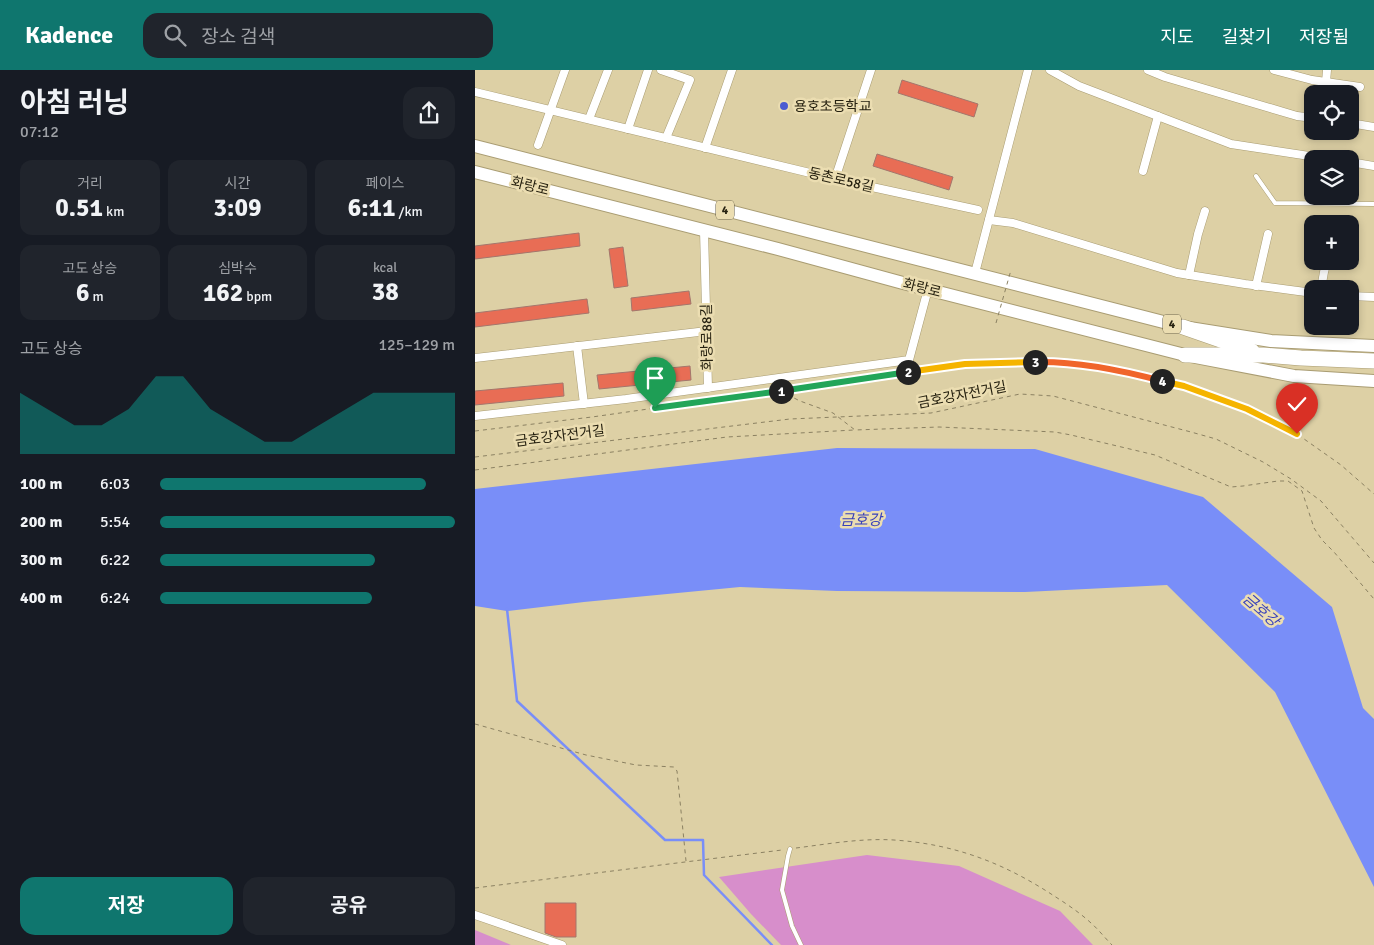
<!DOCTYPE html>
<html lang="ko">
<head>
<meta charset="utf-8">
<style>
	body { margin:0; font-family:Signika,"Noto Sans KR",sans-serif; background:#20242c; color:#f1f3f6; height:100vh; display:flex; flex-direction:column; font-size:19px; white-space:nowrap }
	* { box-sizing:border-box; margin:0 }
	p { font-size:16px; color:#9ea1a6 }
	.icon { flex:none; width:28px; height:28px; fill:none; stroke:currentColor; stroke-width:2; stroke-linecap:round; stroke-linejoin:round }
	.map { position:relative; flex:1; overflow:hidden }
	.panel { display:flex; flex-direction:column; background:#171b24; width:475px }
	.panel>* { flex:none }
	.controls { position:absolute; left:829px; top:15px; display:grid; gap:10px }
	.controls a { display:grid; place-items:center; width:55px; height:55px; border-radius:10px; background:#171b24; box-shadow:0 2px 8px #0003; font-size:25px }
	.pin { position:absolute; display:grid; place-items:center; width:42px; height:42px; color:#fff; margin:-51px -21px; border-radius:50% 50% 50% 0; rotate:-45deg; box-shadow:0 0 5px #0007 }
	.pin .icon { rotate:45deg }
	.km { position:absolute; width:25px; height:25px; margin:-12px; border-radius:50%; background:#222; color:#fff; font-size:14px; line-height:25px; text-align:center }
	.round { display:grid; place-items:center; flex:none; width:52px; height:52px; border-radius:15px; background:#20242c }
	.headline { display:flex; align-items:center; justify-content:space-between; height:85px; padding:0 20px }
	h1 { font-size:28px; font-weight:700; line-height:38px }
	.stats { display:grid; grid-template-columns:repeat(3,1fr); gap:8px; height:85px; padding:5px 20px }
	.stats div { display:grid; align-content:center; border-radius:12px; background:#20242c; text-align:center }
	.stats b { font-size:25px; font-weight:700 }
	.stats small { font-size:14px; font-weight:400 }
	.stats p { font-size:14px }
	.chart { height:140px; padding:10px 20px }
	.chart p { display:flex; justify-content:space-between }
	.chart svg { width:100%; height:90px; margin-top:5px; fill:#0f766e; opacity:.7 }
	.cta { display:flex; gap:10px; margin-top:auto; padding:10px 20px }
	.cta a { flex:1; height:58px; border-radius:15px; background:#0f766e; color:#fff; font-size:20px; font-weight:700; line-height:58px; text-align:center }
	.cta a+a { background:#20242c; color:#f1f3f6 }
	ul { padding:0 20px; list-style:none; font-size:16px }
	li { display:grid; grid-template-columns:80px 60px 1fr; align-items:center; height:38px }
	li i { height:12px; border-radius:6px; background:#0f766e }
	header { display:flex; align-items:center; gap:30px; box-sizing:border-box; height:70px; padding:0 25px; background:#0f766e; color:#fff }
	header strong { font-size:24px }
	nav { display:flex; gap:28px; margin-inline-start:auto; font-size:18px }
	.search { width:350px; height:45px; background:#20242c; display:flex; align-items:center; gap:12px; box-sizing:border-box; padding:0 18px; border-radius:15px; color:#9ea1a6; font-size:19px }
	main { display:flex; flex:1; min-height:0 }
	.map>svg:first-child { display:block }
</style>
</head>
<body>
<header>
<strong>Kadence</strong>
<div class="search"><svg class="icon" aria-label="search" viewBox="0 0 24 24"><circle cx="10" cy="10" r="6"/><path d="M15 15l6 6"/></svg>장소 검색</div>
<nav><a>지도</a><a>길찾기</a><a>저장됨</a></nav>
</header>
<main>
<section class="panel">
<div class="headline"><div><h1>아침 러닝</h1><p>07:12</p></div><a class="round"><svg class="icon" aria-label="share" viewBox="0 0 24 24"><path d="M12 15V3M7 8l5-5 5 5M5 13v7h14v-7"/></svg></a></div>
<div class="stats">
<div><p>거리</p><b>0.51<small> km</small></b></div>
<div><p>시간</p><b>3:09</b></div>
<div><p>페이스</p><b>6:11<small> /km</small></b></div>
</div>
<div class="stats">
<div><p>고도 상승</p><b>6<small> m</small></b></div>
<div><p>심박수</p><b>162<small> bpm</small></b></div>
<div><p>kcal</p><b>38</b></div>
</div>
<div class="chart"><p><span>고도 상승</span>125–129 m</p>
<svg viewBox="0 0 160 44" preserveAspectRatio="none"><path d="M0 44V14L10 22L20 30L30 30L40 22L50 6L60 6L70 22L80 30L90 38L100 38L110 30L120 22L130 14L140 14L150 14L160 14V44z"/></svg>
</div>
<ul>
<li><b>100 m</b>6:03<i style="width:90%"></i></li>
<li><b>200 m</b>5:54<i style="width:100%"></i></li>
<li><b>300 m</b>6:22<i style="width:73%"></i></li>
<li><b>400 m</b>6:24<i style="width:72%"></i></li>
</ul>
<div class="cta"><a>저장</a><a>공유</a></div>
</section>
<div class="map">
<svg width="899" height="875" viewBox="0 0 899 875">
	<rect width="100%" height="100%" fill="#ddd0a5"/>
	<!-- green -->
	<g fill="#d78ecb">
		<polygon points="392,785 484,796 585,841 618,875 306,875 276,844 244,807"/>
		<polygon points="0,860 36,875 0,875"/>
	</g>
	<!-- water -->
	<polygon fill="#798ef8" points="362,378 560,379 728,427 857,537 888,638 899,649 899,817 800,622 692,515 550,522 362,521 265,517 109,532 32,541 0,536 0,419"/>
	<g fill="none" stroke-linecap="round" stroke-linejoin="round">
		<!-- stream -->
		<polyline stroke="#798ef8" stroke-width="2.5" points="32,539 42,631 190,770 228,770 229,805 297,875"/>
	</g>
	<!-- building -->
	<g fill="#e86d55" stroke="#a3766c">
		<polygon points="427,10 503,34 499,47 423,23"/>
		<polygon points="402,84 478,107 474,120 398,96"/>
		<polygon points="104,163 105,176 0,189 0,176"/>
		<polygon points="148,177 153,216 139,218 134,179"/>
		<polygon points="214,221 216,234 157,241 156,228"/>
		<polygon points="112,229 114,243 0,257 0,243"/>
		<polygon points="215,296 216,310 124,319 122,305"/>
		<polygon points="88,313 89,326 0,335 0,321"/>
		<polygon points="70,833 101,833 101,867 81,867 70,863"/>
	</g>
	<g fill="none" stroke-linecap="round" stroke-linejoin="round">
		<defs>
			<g id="service">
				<polyline points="781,106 800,133 899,134"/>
				<polyline points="315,779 313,786 307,820 317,856 326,875"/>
			</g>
			<g id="minor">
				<polyline points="186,0 215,10 191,68"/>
				<polyline points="575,0 604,16 756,74 854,89"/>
				<polyline points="673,0 690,7 822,46 838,48"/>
				<polyline points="799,0 837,10 885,17"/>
				<polyline points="0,22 360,109 503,140"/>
				<polyline points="850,24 852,0"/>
				<polyline points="114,49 133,0"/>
				<polyline points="875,53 899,57"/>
				<polyline points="153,59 173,0"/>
				<polyline points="63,75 90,0"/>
				<polyline points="230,78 257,0"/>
				<polyline points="875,92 899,96"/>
				<polyline points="668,101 683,46"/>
				<polyline points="360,109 396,0"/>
				<polyline points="514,150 538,153 702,203 770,214 838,223"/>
				<polyline points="229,160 233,318"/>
				<polyline points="500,203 553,0"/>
				<polyline points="714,205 723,164 730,141"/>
				<polyline points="781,216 793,164"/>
				<polyline points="846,219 849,202 852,191"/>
				<polyline points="875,226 899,227"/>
				<polyline points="102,276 109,334"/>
				<polyline points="0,288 232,261"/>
				<polyline points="0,346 151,329 434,290 453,219"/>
				<polyline points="0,845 87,875"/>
			</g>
			<g id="primary">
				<polyline points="0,76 708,257 796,271 899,276"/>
				<polyline points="0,102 303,179 428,213 710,285 819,306 899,311"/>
			</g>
			<g id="motorway">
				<polyline points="708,257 777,281"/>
				<polyline points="710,285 788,285 826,288 899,291"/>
			</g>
		</defs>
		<!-- service casing -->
		<use href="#service" stroke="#a99c72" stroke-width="5"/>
		<!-- minor casing -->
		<use href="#minor" stroke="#a99c72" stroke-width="9"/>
		<!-- primary casing -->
		<use href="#primary" stroke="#a99c72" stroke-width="14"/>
		<!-- motorway casing -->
		<use href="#motorway" stroke="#a99c72" stroke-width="16"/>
		<!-- path -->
		<g stroke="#8b8162" stroke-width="1" stroke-dasharray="4 4" stroke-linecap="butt">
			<polyline points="305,321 325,331 358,343 380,360 464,357 580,362 596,365 680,385 756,417 768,416 803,411 813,411 827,421 839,458 847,470 859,482 899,529"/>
			<polyline points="0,361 117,347 490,294 575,292 622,298 662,304 709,316 772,339 822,364 866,395 899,424"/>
			<polyline points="0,387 315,349 456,343 545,324 578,326 716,362 741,369 788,392 816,409 846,431 899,493"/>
			<polyline points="0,400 252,367 379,360"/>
			<polyline points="0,654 111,685 161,695 199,697 202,701 211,791"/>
			<path d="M 321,778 C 353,774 386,768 419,770 C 477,774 524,791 573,822 C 587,831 603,841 616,853 C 623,859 630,868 637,875"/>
			<polyline points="0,818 307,780"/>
		</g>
		<!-- service -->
		<use href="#service" stroke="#fff" stroke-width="4"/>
		<!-- minor -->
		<use href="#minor" stroke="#fff" stroke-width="8"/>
		<!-- primary -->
		<use href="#primary" stroke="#fff" stroke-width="12"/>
		<!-- motorway -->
		<use href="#motorway" stroke="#fff" stroke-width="15"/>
		<!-- path-bridge -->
		<polyline stroke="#8b8162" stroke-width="1" stroke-dasharray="4 4" stroke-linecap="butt" points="521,253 536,200"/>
	</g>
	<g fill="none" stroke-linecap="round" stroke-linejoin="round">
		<defs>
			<polyline id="split-1" points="180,338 306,321"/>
			<polyline id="split-2" points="306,321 433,302"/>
			<polyline id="split-3" points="433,302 490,294 560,292"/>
			<path id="split-4" d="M 560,292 C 602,291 646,300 687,311"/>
			<polyline id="split-5" points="687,311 709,316 772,339 822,364"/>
		</defs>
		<!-- split-1 casing -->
		<use href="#split-1" stroke="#fff" stroke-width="10"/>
		<!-- split-2 casing -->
		<use href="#split-2" stroke="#fff" stroke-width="10"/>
		<!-- split-3 casing -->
		<use href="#split-3" stroke="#fff" stroke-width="10"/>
		<!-- split-4 casing -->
		<use href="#split-4" stroke="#fff" stroke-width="10"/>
		<!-- split-5 casing -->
		<use href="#split-5" stroke="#fff" stroke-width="10"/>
		<!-- split-1 -->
		<use href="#split-1" stroke="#22a559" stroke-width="6"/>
		<!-- split-2 -->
		<use href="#split-2" stroke="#22a559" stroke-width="6"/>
		<!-- split-3 -->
		<use href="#split-3" stroke="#f5b400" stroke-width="6"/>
		<!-- split-4 -->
		<use href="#split-4" stroke="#f0652b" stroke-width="6"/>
		<!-- split-5 -->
		<use href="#split-5" stroke="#f5b400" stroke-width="6"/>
	</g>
	<!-- markers -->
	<circle fill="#4c5cd1" stroke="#ebddb1" stroke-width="2" cx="309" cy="36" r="5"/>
	<g text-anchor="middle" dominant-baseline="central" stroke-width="5" stroke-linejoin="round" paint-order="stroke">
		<!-- shield labels -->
		<g fill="#ebddb1" stroke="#615940" stroke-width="1">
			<rect x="241" y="130.5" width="18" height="19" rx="4"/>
			<rect x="688" y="244.5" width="18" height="19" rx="4"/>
		</g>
		<g font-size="12" font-weight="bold" fill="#262110">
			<text x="250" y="140">4</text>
			<text x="697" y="254">4</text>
		</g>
		<!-- poi labels -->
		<g font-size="14" fill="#262110" stroke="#ebddb1" text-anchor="start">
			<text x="319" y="36">용호초등학교</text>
		</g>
		<!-- street labels -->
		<g font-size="14" fill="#262110" stroke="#ebddb1">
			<text transform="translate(366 110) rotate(13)">동촌로58길</text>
			<text transform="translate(55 116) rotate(14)">화랑로</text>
			<text transform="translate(447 218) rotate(14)">화랑로</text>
			<text transform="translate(232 267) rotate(-91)">화랑로88길</text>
			<text transform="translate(487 325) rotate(-11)">금호강자전거길</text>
			<text transform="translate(85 366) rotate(-7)">금호강자전거길</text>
		</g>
		<!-- water labels -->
		<g font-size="15" font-style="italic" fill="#3841ba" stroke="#ebddb1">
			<text x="386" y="450">금호강</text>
			<text transform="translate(786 540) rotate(41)">금호강</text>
		</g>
	</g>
</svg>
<div class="controls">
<a><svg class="icon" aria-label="locate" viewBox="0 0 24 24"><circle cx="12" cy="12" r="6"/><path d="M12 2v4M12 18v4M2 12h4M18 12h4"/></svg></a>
<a><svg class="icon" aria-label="layers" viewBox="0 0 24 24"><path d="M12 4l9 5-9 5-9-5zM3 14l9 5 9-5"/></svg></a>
<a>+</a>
<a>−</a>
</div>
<div class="pin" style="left:180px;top:338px;background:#1e9e55"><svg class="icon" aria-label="arrive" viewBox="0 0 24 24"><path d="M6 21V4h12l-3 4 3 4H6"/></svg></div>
<div class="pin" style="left:822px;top:364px;background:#d93025"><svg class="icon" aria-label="check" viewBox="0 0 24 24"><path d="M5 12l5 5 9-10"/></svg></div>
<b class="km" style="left:306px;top:321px">1</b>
<b class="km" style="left:433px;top:302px">2</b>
<b class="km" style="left:560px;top:292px">3</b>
<b class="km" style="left:687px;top:311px">4</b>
</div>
</main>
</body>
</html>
